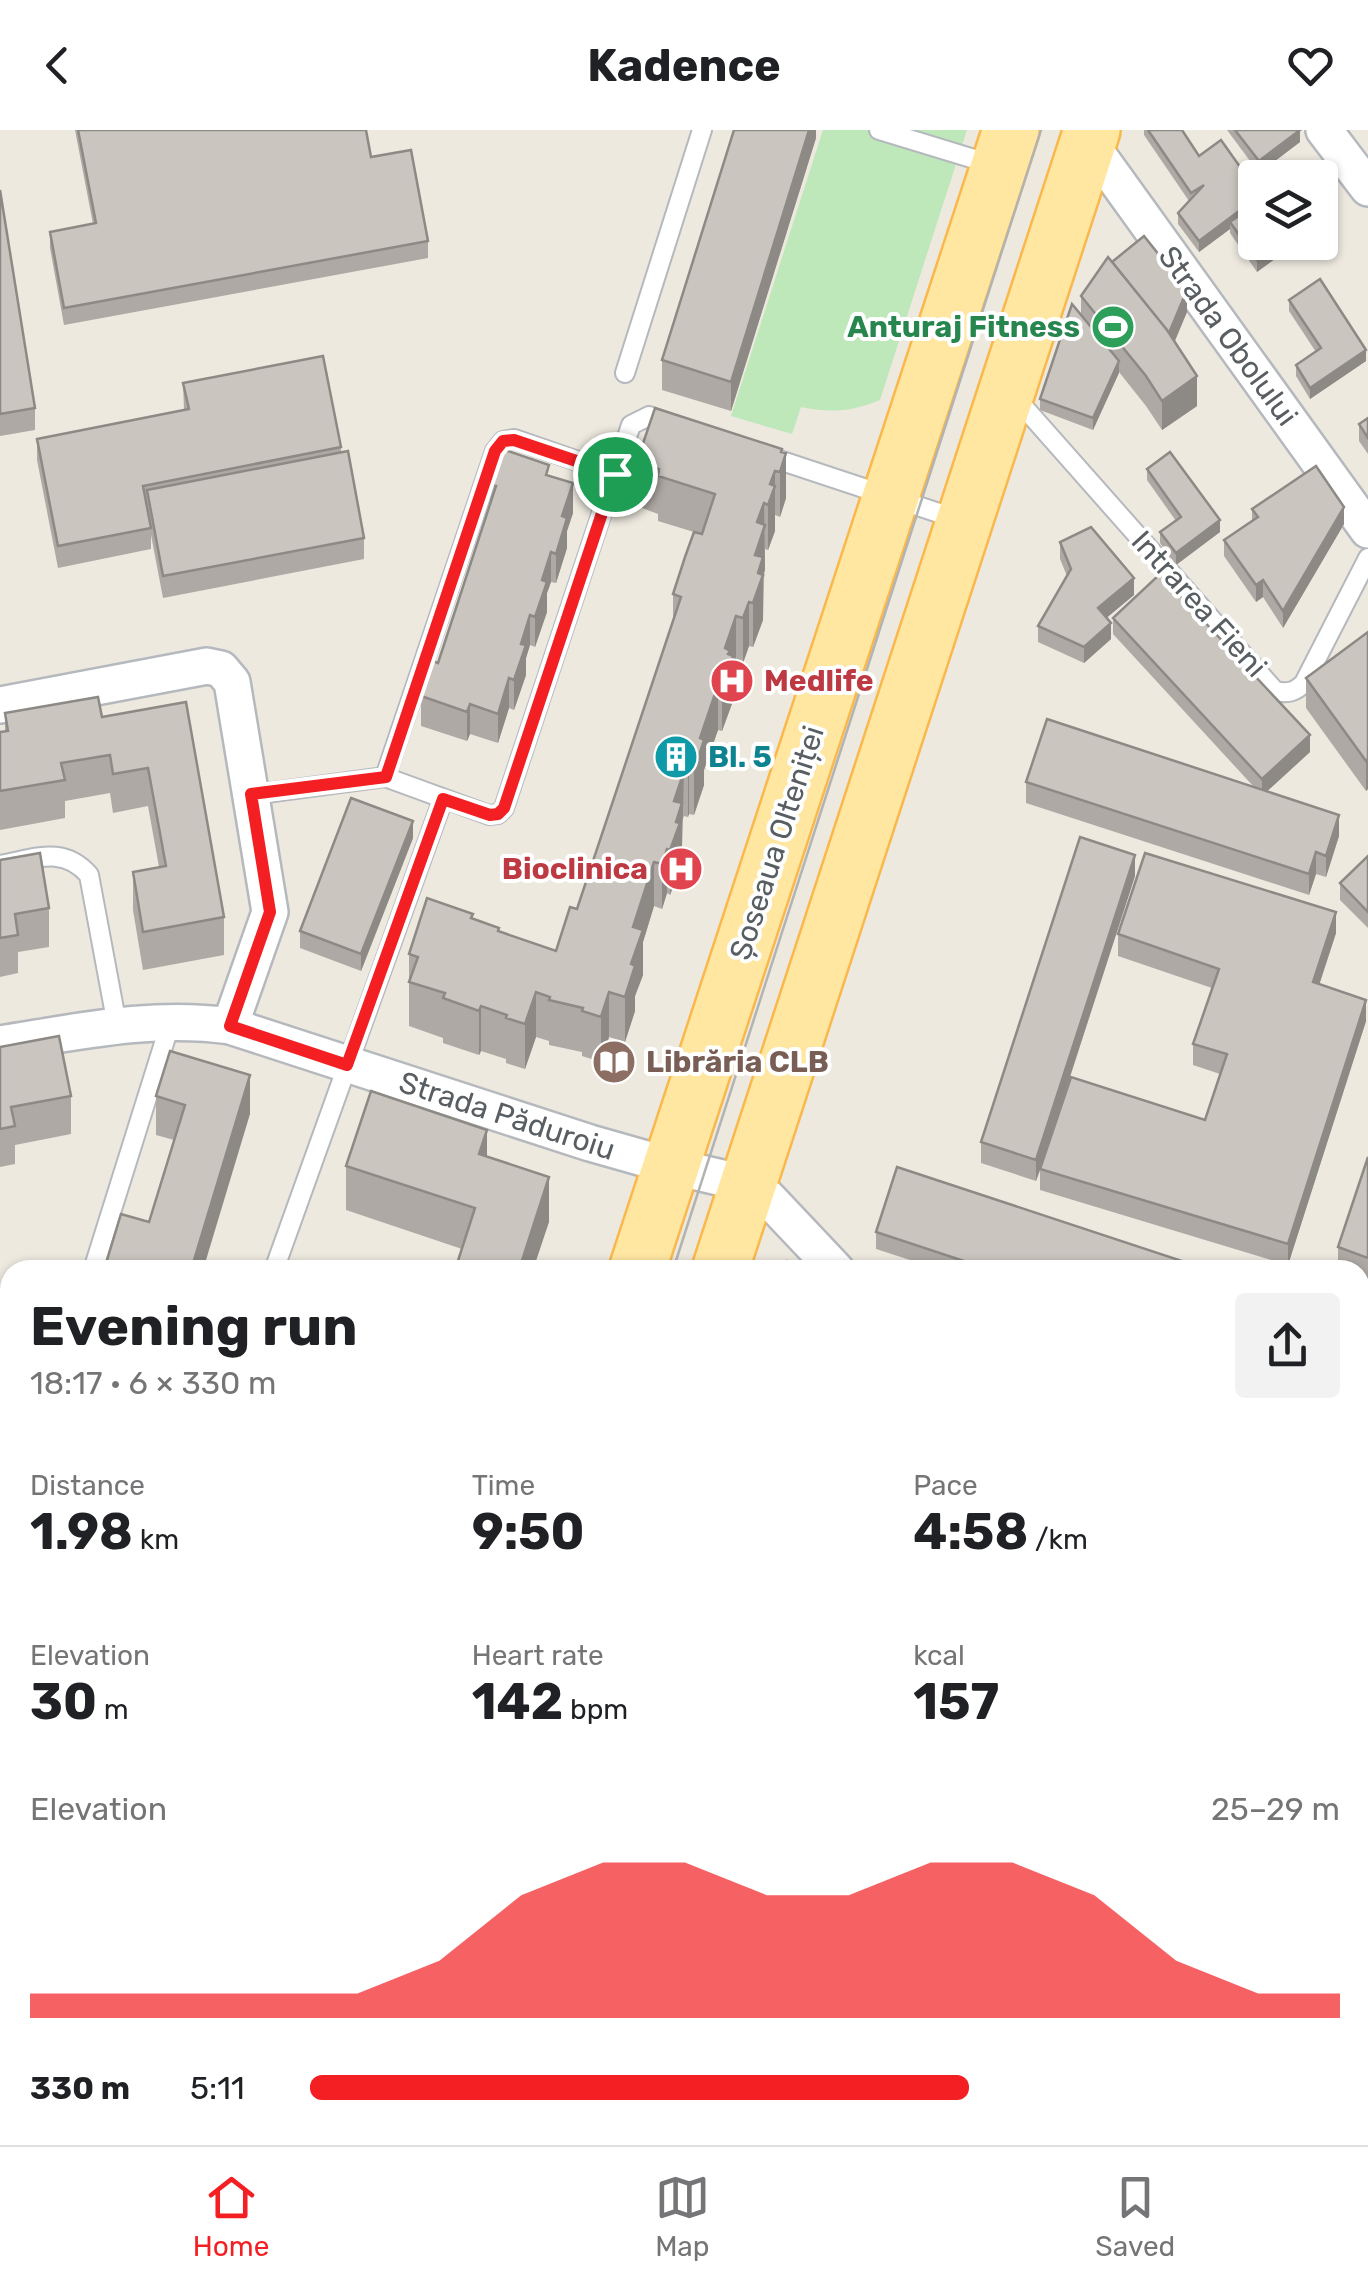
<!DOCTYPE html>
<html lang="en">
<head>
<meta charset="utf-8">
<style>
	body { margin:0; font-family:Rubik,sans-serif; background:#f2f2f2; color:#202124; height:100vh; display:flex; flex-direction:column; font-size:38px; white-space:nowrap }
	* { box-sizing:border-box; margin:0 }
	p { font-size:32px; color:#757577 }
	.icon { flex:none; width:55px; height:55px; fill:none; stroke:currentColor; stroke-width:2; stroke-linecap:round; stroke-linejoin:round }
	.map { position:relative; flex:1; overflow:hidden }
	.side { position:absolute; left:0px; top:1130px; width:1370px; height:885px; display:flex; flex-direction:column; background:#fff; border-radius:30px 30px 0 0; box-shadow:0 2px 8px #0004 }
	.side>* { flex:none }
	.fabs { position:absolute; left:1238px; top:30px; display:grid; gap:20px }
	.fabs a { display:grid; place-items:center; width:100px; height:100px; border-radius:10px; background:#fff; box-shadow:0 2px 8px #0004; font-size:50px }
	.pin { position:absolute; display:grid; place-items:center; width:85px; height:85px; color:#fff; margin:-42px; border:5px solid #fff; border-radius:50%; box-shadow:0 2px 10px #0007 }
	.round { display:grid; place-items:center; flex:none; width:105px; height:105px; border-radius:10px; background:#f2f2f2 }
	.summary { display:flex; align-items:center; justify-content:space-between; height:170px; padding:0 30px }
	h1 { font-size:55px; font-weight:700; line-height:75px }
	.stats { display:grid; grid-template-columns:repeat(3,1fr); gap:15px; height:170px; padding:10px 30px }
	.stats div { display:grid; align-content:center }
	.stats b { font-size:50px; font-weight:700 }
	.stats small { font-size:28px; font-weight:400 }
	.stats p { font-size:28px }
	.chart { height:280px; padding:20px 30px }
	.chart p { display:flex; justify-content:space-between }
	.chart svg { width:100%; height:180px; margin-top:10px; fill:#f31f23; opacity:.7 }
	ul { padding:0 30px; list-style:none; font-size:32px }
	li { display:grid; grid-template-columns:160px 120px 1fr; align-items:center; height:75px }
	li i { height:25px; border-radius:12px; background:#f31f23 }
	header { display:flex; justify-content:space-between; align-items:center; height:130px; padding:0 30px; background:#fff; font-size:45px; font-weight:700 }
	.dock { display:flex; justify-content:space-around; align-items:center; height:140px; border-top:2px solid #e0e0e0; background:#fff; font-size:28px; color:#757577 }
	.dock a { display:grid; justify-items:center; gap:5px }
	.dock .current { color:#f31f23 }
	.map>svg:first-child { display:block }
</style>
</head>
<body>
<header><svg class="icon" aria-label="back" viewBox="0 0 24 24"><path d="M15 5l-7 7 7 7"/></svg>Kadence<svg class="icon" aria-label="heart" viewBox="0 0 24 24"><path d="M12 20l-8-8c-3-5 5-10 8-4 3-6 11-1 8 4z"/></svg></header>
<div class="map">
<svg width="1368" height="2015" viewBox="0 0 1368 2015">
	<rect width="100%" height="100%" fill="#ede9df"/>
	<!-- green -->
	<g fill="#bee7ba">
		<path d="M 823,0 L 967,0 L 880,270 C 851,282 831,283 801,277 L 792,304 L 731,286 Z"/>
		<polygon points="1165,2005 1275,2005 1271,2015 1162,2015"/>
	</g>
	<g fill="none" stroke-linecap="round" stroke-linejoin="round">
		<defs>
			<g id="lane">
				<polyline points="879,0 994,35"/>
				<polyline points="625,243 702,0"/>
				<path d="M 1014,266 L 1275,561 C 1288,564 1295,562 1304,553 L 1368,428"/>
				<polyline points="767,326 960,390"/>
				<polyline points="615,344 514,309 503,311 495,321 385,647 489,685 498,684 504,678 631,295 649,286 671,294"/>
				<polyline points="251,665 385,647"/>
				<path d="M 0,735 C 35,729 63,715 89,745 L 117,895"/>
				<polyline points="93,1140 171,891"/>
				<polyline points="274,1140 443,669"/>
				<polyline points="0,1201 10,1206"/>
				<polyline points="514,2015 518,2005"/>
			</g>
			<g id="street">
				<polyline points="1324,0 1368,58"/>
				<polyline points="1088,11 1368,400"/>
				<polyline points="0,575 207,536 221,539 232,552 270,782 230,896"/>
				<path d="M 0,914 C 77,902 152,885 230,896 L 590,1013 L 671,1036 L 748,1054 L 768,1068 L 836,1140"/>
				<polyline points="1360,1707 1368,1716"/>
				<polyline points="1109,2015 1112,2005"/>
			</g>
			<g id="primary">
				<polyline points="637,1140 1011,0"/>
				<polyline points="720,1140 1092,0"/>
				<polyline points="349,2015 353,2005"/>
				<polyline points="435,2015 438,2005"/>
			</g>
		</defs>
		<!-- lane casing -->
		<use href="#lane" stroke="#b5b9be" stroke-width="22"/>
		<!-- street casing -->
		<use href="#street" stroke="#b5b9be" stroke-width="40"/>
		<!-- primary casing -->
		<use href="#primary" stroke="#fab84c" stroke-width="60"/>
		<!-- lane -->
		<use href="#lane" stroke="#fff" stroke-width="18"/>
		<!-- street -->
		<use href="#street" stroke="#fff" stroke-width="35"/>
		<!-- primary -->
		<use href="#primary" stroke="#ffe7a2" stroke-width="55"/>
		<!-- tram -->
		<g stroke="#b2b3b3" stroke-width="2.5">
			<polyline points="673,1140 1041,0"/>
			<polyline points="399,2015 402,2005"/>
		</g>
	</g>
	<!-- wall -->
	<g fill="#aea9a4">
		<polygon points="75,0 366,0 371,27 428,111 428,128 64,195 50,118 50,102 93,94"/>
		<polygon points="816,0 816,8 731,281 662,260 662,230"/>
		<polygon points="1144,0 1182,0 1255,112 1294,112 1294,115 1257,142 1230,103 1230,99 1199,122 1178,94 1178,83 1189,71 1144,5"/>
		<polygon points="1227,0 1300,0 1300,12 1259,43"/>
		<polygon points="0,60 35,278 35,300 0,306"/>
		<polygon points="1112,132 1187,182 1174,212 1197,276 1162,300 1146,276 1119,242 1093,300 1040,280 1040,269 1081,185 1081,166"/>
		<polygon points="1289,170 1366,231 1310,269 1296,246 1296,235 1316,222 1289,181"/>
		<polygon points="183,253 341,317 341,323 364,408 364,429 163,468 151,405 151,419 58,438 37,330 37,309 184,280"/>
		<polygon points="1368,288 1368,341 1368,324 1359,311 1359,294"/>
		<polygon points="782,319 786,368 780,387 775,385 775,401 768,420 765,419 763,490 753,517 749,516 743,533 736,530 733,540 733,571 722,601 718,600 704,640 704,655 694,685 689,684 688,687 684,686 682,691 682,718 680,724 680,738 670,765 667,763 662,779 654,776 643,812 643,845 635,866 635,881 625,912 609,907 601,932 582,926 582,922 549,915 549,911 536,907 525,939 506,933 506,929 481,921 479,925 443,913 443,908 409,896 409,824 473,788 499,802 556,821 577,779 673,490 673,464 694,402 658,391 658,384 637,376 637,331"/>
		<polygon points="1147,339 1220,402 1176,435 1160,413 1160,402 1176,391 1147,350"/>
		<polygon points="549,346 573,383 567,401 567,418 556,453 551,452 547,463 547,482 535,517 530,515 526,528 526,545 514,580 509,578 498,613 470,604 467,611 421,596 421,566 438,533 490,373 490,355"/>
		<polygon points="1252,379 1344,394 1283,498 1263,467 1256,472 1224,426 1224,410 1252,391"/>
		<polygon points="1060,412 1134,465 1106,488 1111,509 1084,533 1038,512 1038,496 1067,446 1060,429"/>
		<polygon points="1113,488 1310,622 1267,661 1339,706 1326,747 1316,744 1309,765 1026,673 1026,652 1254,657 1113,504"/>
		<polygon points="1368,502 1368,659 1366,661 1306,578 1306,548"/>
		<polygon points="186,572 224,787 224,825 143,840 133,780 133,742 159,737 148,676 113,683 110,663 65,671 65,688 0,700 0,602 5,601 5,583 102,587"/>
		<polygon points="413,708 361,841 300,818 300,801"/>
		<polygon points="1368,726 1368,798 1340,770 1340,753"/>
		<polygon points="0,730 49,778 49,817 18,822 18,843 0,847"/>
		<polygon points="1135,746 1051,1006 1205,990 1220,944 1193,935 1193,914 1212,858 1118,826 1118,804 1336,803 1319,854 1366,891 1288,1135 1040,1060 1040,1041 1036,1051 981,1033 981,1012"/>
		<polygon points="0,917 71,966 71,1004 15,1015 15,1034 0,1037"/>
		<polygon points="156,966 250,984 149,1092 174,1010 156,1005"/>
		<polygon points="487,1027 549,1092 462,1119 346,1080 346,1036"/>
		<polygon points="1368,1027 1368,1149 1360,1146 1360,1140 1338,1139 1338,1117"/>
		<polygon points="876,1102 1185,1140 941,1140 876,1119"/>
		<polygon points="0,1305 10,1308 10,1440 0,1437"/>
		<polygon points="103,2005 157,2005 153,2015 131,2015"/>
		<polygon points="610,2005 640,2005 637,2014"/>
		<polygon points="973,2005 1074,2015 973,2015"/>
	</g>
	<!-- shaded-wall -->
	<g fill="#8d8a86">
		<polygon points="809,0 816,0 816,8 731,281 731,252"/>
		<polygon points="1300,0 1300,12 1259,43 1259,31"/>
		<polygon points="1255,69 1255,80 1230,92 1230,99 1199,122 1199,111"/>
		<polygon points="1282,112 1294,112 1294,115 1257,142 1257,130"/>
		<polygon points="1187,160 1187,182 1167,230 1167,208"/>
		<polygon points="1366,220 1366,231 1310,269 1310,258"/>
		<polygon points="1119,231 1119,243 1093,300 1093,288"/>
		<polygon points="1197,246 1197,276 1162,300 1162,271"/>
		<polygon points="786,323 786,368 780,387 780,342"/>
		<polygon points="775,341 775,401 768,420 768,375 770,354"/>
		<polygon points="573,353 573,383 567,401 567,418 556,453 556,424 562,386"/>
		<polygon points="764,373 765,440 763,446 763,490 753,517 753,473 757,392"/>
		<polygon points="1344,377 1344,394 1283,498 1283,481"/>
		<polygon points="1220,390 1220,402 1176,435 1176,423"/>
		<polygon points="551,422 551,452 547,463 547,482 535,517 535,487 542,450"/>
		<polygon points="1134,448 1134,465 1098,495 1098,478"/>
		<polygon points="1263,450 1263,467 1256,472 1256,455"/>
		<polygon points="749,472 749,516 743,533 743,488"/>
		<polygon points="530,485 530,515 526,528 526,545 514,580 514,550 521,514"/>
		<polygon points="736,486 736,530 733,540 733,571 722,601 722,557 725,518"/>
		<polygon points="1111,493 1111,509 1084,533 1084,517"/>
		<polygon points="509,548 509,578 498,613 498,584"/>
		<polygon points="718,555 718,600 704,640 704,655 694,685 694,641 700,608"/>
		<polygon points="470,574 470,604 467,611 467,582"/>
		<polygon points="1310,605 1310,622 1262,666 1262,649"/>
		<polygon points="1368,629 1368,659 1366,661 1366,631"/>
		<polygon points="689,639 689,684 688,687 688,642"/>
		<polygon points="684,641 682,718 680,724 680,738 670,765 670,720 674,671"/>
		<polygon points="1339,685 1339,706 1326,747 1326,726"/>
		<polygon points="413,691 413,708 361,841 361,824"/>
		<polygon points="667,719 667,763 662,779 662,734"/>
		<polygon points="1316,722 1316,744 1309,765 1309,744"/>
		<polygon points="1135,725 1135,746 1036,1051 1036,1030"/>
		<polygon points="654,732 654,776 643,812 643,845 635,866 635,881 625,912 625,867 633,797"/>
		<polygon points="1336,782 1336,803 1313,874 1313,852"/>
		<polygon points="536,862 536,907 525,939 525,894"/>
		<polygon points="609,862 609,907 601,932 601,887"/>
		<polygon points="1366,870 1366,891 1288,1135 1288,1114"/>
		<polygon points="481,876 481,921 479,925 479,881"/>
		<polygon points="250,945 250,984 203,1140 191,1140"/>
		<polygon points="487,1000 487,1044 479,1024"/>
		<polygon points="549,1047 549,1092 533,1140 519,1140"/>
		<polygon points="1368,1972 1368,1989 1360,2015 1355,2015 1358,2005 1360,2005 1360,1998"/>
		<polygon points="10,2005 17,2005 14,2015 7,2015"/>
		<polygon points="925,2005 935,2005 935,2015 921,2015"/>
		<polygon points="1062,2005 1077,2005 1074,2015 1059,2015"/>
	</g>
	<!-- building -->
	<g fill="#cac5bf" stroke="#8d8a86" stroke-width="2.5">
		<polygon points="78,0 366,0 371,27 411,20 428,111 64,178 50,102 96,93"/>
		<polygon points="734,0 809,0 731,252 662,230"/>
		<polygon points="1148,0 1182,0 1199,26 1221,10 1255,58 1255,69 1199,111 1178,83 1204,55 1191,63"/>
		<polygon points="1235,0 1300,0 1259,31"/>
		<polygon points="0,60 35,278 0,284"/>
		<polygon points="1255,74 1255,112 1282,112 1257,130 1230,92"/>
		<polygon points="1144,106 1187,160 1169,203 1112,132"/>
		<polygon points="1108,127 1167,200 1197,246 1162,271 1146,246 1081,166"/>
		<polygon points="1320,149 1366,220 1310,258 1296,235 1321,218 1289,170"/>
		<polygon points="1072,174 1119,231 1093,288 1040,269"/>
		<polygon points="323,226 341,317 143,356 151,398 58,416 37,309 189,279 183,253"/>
		<polygon points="655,278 782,319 781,322 786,323 780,342 775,341 770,354 775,356 768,375 764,373 757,392 765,395 755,425 763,427 758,443 763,445 753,473 749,472 743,488 736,486 725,518 730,521 728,524 733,526 722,557 718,555 700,608 704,610 694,641 689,639 688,642 684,641 674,671 682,673 676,692 680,693 670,720 667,719 662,734 654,732 633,797 643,800 631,834 635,836 625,867 609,862 601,887 582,881 583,878 549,870 550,867 536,862 525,894 506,888 507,885 481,876 479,881 443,868 445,863 409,852 418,827 409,824 427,768 473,784 471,788 499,798 498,801 556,821 570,777 577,779 681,467 673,464 685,427 694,402 702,404 715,364 658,346 659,339 637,331"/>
		<polygon points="1368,288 1368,308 1359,294"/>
		<polygon points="502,319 549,335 546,345 573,353 562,386 567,388 556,424 551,422 542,450 547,452 535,487 530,485 521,514 526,515 514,550 509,548 498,584 470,574 467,582 421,566 433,531 438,533 496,356 490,355"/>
		<polygon points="348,321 364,408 163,446 147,360"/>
		<polygon points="1170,322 1220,390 1176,423 1160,402 1181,387 1147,339"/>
		<polygon points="1316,336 1344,377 1283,481 1263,450 1256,455 1224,410 1258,387 1252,379"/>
		<polygon points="1091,397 1134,448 1098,478 1111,493 1084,517 1038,496 1071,439 1060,412"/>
		<polygon points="1160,444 1310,605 1262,649 1113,488"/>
		<polygon points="1368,502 1368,629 1366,631 1306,548"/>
		<polygon points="98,567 102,587 186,572 224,787 143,802 133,742 166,736 148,638 113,644 110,625 61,633 65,650 0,661 0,602 8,601 5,583"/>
		<polygon points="1047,589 1339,685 1326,726 1316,722 1309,744 1026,652"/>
		<polygon points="351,668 413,691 361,824 300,801"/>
		<polygon points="1080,707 1135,725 1036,1030 981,1012"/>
		<polygon points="40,723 49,778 15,784 18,805 0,808 0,730"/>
		<polygon points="1145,723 1336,782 1313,852 1366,870 1288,1114 1040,1039 1071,947 1205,990 1227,924 1193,914 1219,839 1118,804"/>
		<polygon points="1368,726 1368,782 1340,753"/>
		<polygon points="59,906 71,966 11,977 15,996 0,999 0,917"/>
		<polygon points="170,921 250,945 191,1140 104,1140 121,1084 149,1092 185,975 156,966"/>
		<polygon points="371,961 487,1000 479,1024 549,1047 519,1140 455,1140 475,1078 346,1036"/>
		<polygon points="1368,1027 1368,1128 1338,1117"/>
		<polygon points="897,1037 1185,1132 1183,1140 991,1140 876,1102"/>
		<polygon points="787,1131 814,1140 784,1140"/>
		<polygon points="0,1305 10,1308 10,1419 0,1416"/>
		<polygon points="1360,1842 1368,1844 1368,1972 1360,1998"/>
		<polygon points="0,1956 10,1960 10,2005 7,2015 0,2015"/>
		<polygon points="135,2005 153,2005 151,2010"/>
		<polygon points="819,2005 925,2005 921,2015 815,2015"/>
		<polygon points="974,2005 1062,2005 1059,2015 1003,2015"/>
		<polygon points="1279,2005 1358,2005 1355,2015 1275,2015"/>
	</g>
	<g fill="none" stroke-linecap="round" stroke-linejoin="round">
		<defs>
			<polygon id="route" points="514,310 615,344 504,678 498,684 490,685 443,669 347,935 230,896 270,782 251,664 386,647 495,321 503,311"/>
		</defs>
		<!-- route casing -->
		<use href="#route" stroke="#fff" stroke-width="20"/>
		<!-- route -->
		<use href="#route" stroke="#f31f23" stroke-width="12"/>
	</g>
	<!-- icons -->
	<defs>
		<symbol id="stadium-disc" viewBox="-11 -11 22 22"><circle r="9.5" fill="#2e9e5b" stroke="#fff"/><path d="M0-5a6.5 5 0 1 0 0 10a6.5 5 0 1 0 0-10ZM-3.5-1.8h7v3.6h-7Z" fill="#fff"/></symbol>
		<symbol id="hospital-disc" viewBox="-11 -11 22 22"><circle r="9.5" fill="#e0444e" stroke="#fff"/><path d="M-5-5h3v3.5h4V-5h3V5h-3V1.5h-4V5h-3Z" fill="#fff"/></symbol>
		<symbol id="building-disc" viewBox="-11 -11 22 22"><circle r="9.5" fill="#0f9aa8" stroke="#fff"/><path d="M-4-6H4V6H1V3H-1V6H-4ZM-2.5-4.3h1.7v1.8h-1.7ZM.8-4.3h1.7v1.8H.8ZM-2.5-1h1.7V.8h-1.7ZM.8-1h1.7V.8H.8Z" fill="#fff"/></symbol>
		<symbol id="library-disc" viewBox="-11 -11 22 22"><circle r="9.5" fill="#8d6e63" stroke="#fff"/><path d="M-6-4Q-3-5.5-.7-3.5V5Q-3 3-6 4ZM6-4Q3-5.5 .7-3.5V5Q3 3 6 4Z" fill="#fff"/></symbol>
	</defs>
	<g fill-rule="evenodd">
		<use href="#stadium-disc" x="1088" y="172" width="50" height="50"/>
		<use href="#hospital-disc" x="707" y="526" width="50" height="50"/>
		<use href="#building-disc" x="651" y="602" width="50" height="50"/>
		<use href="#hospital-disc" x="656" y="714" width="50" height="50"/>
		<use href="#library-disc" x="589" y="907" width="50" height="50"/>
	</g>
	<g text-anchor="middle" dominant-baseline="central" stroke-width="8" stroke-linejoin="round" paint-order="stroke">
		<!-- leisure labels -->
		<g font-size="30" font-weight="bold" fill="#27864d" stroke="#fff" text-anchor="end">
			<text x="1080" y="197">Anturaj Fitness</text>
		</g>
		<!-- street labels -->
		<g font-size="30" fill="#585e62" stroke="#fff">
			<text transform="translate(1228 206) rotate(54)">Strada Obolului</text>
			<text transform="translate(1199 474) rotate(48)">Intrarea Fieni</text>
			<text transform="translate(777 713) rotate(-72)">Șoseaua Olteniței</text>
			<text transform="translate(507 986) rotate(18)">Strada Păduroiu</text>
		</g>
		<!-- health labels -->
		<g font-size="30" font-weight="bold" fill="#be3a42" stroke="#fff" text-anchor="start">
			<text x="764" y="551">Medlife</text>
			<text x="648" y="739" text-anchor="end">Bioclinica</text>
		</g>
		<!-- culture labels -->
		<g font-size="30" font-weight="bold" fill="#0d838f" stroke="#fff" text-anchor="start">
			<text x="708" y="627">Bl. 5</text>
		</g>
		<!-- education labels -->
		<g font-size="30" font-weight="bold" fill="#785e54" stroke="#fff" text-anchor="start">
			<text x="646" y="932">Librăria CLB</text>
		</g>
	</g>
</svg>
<div class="fabs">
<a><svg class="icon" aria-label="layers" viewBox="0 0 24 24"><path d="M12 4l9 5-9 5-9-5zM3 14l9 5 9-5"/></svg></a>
</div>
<div class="pin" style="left:615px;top:344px;background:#1e9e55"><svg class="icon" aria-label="arrive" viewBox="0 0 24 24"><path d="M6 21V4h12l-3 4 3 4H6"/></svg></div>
<section class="side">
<div class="summary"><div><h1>Evening run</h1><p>18:17 · 6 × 330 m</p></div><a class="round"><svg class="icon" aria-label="share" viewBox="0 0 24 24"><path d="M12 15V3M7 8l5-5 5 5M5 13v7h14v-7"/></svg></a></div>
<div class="stats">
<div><p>Distance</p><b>1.98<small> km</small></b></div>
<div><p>Time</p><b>9:50</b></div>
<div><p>Pace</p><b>4:58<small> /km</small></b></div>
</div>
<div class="stats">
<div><p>Elevation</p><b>30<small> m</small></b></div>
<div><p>Heart rate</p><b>142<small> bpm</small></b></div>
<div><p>kcal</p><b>157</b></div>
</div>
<div class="chart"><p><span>Elevation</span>25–29 m</p>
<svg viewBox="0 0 160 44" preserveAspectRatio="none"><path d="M0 44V38L10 38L20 38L30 38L40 38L50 30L60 14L70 6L80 6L90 14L100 14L110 6L120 6L130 14L140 30L150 38L160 38V44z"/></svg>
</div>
<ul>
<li><b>330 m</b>5:11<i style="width:64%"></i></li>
</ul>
</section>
</div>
<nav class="dock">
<a class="current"><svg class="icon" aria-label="home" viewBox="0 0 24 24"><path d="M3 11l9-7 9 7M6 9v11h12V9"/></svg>Home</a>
<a><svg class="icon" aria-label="map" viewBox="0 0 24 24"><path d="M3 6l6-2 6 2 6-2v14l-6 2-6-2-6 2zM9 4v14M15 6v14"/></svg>Map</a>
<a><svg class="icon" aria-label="saved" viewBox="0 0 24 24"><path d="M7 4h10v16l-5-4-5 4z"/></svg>Saved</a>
</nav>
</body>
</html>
